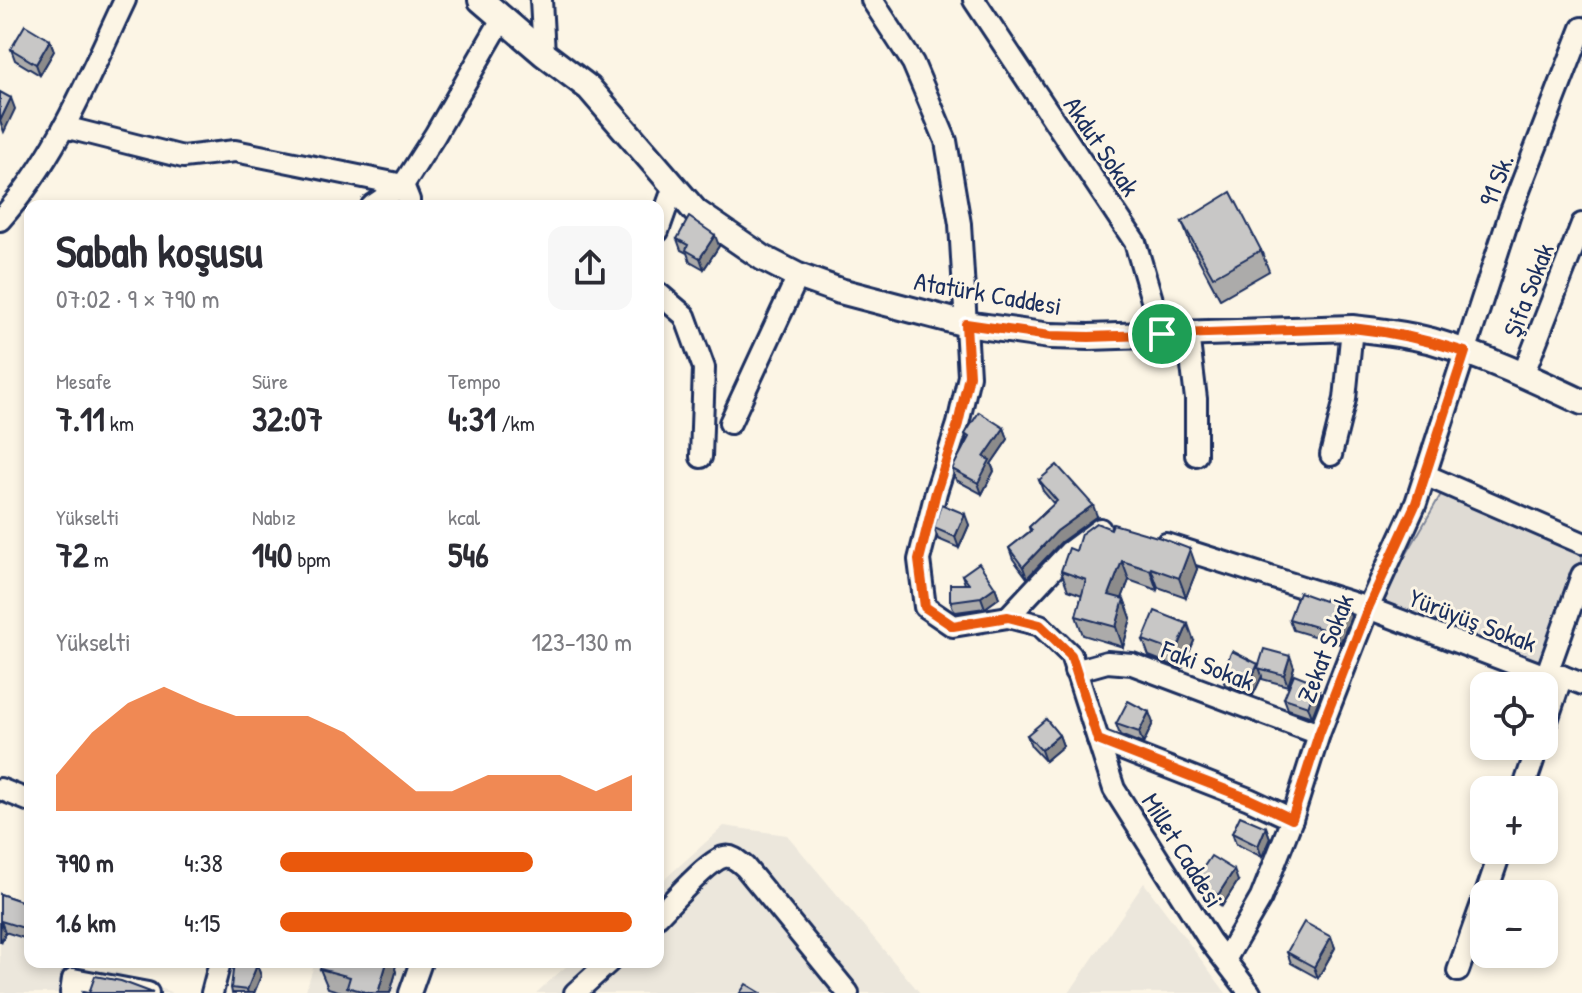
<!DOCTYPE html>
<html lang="tr">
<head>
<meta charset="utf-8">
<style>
	body { margin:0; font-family:"Patrick Hand",sans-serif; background:#f7f7f7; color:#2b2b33; height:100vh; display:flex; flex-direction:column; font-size:30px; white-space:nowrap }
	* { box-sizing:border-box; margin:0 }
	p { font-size:26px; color:#7c7c81 }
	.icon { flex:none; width:44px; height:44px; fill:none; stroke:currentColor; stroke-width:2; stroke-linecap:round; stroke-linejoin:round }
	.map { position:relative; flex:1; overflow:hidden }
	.sheet { position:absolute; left:24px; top:200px; width:640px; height:768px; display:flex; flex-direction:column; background:#fff; border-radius:16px; box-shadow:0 4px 12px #0003 }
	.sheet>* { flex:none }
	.fabs { position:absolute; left:1470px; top:672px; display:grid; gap:16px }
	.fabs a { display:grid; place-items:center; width:88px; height:88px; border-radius:16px; background:#fff; box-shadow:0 4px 12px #0003; font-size:40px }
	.pin { position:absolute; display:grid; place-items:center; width:68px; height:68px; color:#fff; margin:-34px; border:4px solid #fff; border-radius:50%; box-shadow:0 2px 8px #0007 }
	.round { display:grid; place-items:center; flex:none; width:84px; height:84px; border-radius:16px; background:#f7f7f7 }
	.head { display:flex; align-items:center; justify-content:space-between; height:136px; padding:0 32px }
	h1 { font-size:44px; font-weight:800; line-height:60px }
	.metrics { display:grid; grid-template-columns:repeat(3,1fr); gap:12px; height:136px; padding:8px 32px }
	.metrics div { display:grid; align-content:center }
	.metrics b { font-size:34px; font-weight:800 }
	.metrics small { font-size:22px; font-weight:400 }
	.metrics p { font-size:22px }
	.chart { height:224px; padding:16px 32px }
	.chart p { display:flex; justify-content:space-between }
	.chart svg { width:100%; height:144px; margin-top:8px; fill:#ea580c; opacity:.7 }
	ul { padding:0 32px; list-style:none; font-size:26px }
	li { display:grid; grid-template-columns:128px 96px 1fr; align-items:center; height:60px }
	li i { height:20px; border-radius:10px; background:#ea580c }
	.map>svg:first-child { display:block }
</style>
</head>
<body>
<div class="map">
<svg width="1582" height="993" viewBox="0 0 1582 993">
	<rect width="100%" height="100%" fill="#fcf5e5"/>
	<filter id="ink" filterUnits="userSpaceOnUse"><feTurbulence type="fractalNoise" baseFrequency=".0125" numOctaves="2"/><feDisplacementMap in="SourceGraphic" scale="16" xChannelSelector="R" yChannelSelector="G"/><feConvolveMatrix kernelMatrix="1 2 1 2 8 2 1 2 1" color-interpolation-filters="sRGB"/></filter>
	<g filter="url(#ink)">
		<!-- built -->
		<g fill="#ece7dc">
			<polygon points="724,826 787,835 920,993 536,993 571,962 658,962 658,885"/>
			<polygon points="1144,883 1226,993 1069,993"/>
			<polygon points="0,894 30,903 30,962 63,962 63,967 117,972 173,993 0,993"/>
			<polygon points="315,962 409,962 399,993 305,993"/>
		</g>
		<!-- green -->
		<polygon fill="#dfdbd4" stroke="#7d8599" stroke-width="2" points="1444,489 1582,549 1582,564 1536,667 1379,602"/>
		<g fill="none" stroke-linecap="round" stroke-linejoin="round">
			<defs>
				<g id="minor">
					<polyline points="541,0 544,54"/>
					<polyline points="872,0 913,63 946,141 960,224 969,376 958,424 936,492 919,560 925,607 953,626 1008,617 1040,625 1071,655 1114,789 1210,941 1250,993"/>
					<polyline points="974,0 1135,242 1162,334"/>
					<polyline points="64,127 183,157 235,151 403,185 435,135 502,19"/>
					<polyline points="372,206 403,185 409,200 409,206"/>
					<path d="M 0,220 C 57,157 89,76 125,0"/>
					<polyline points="658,231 674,186"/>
					<polyline points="658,293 685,316 704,368 701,457"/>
					<polyline points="1188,333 1196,399 1196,455"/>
					<polyline points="1523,375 1582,224"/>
					<polyline points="730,423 798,276"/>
					<polyline points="1331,455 1345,399 1352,328"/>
					<polyline points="1425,475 1582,543"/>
					<polyline points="1166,544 1368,608 1546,676 1562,676 1582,684"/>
					<polyline points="1008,617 1069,552 1100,529"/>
					<polyline points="1075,671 1107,662 1132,664 1319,734"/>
					<polyline points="1546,676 1582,575"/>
					<polyline points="1544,729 1562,676"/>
					<polyline points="1098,740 1249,799 1292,819"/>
					<polyline points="0,789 30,801"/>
					<polyline points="1523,790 1538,746"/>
					<polyline points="1486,894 1501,850"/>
					<path d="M 658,916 C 671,903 709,860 724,857 C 733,855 739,862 745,867 L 848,993"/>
					<polyline points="1225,960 1261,898 1292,819 1319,734 1368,608 1416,503 1510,214 1582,28"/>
					<polyline points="1458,971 1484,898"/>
					<polyline points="71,993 73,979 148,993"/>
					<polyline points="212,993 220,962"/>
					<polyline points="410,993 421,962"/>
					<polyline points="575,993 609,962"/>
				</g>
				<path id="major" d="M 481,0 L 544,54 L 589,88 L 696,212 L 763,258 L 798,276 L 840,291 L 966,324 L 1050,336 L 1089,337 L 1352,328 C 1379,331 1406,334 1432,341 C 1484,356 1533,379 1582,402"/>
			</defs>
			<!-- minor casing -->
			<use href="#minor" stroke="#1b2f5e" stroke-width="26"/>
			<!-- major casing -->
			<use href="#major" stroke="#1b2f5e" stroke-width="30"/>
			<!-- minor -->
			<use href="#minor" stroke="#fcf5e5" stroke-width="20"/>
			<!-- major -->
			<use href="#major" stroke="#fcf5e5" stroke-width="24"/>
		</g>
		<!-- wall -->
		<g fill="#acabaa" stroke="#1b2f5e" stroke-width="2">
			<polygon points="50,40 54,51 40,75 15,60 11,49"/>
			<polygon points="1182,222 1261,250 1269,271 1220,299 1190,243"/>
			<polygon points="677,239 719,246 704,269 690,261 687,253 681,250"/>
			<polygon points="1004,428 1008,439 991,464 994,471 982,494 956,480 952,469 967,440 965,434"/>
			<polygon points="1039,480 1097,516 1061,542 1027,578 1013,559 1009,548 1030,531 1029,527 1054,504 1043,491"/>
			<polygon points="969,525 959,548 938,539 934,528"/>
			<polygon points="1076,551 1197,569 1186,597 1158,587 1157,590 1129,580 1122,598 1124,599 1131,618 1123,647 1083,635 1076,616 1082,595 1068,590 1061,571"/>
			<polygon points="962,575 995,587 999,598 985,608 956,612 954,611 950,600 965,584"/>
			<polygon points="1351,617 1340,644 1293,630 1289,619"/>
			<polygon points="1143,640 1194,641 1182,669 1149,656"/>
			<polygon points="1258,664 1259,666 1294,667 1288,686 1262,679 1262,676 1253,695 1225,685 1221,674"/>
			<polygon points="1321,694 1312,717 1288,709 1284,698"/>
			<polygon points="1153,723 1143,744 1120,735 1116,724"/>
			<polygon points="1027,735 1059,735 1063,746 1045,761 1031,746"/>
			<polygon points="1266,827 1270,838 1262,857 1236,844 1232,833"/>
			<polygon points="1195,880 1238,881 1222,906 1199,891"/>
			<polygon points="0,894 30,904 30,940 5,932 2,941 0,941"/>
			<polygon points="1331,937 1335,948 1318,978 1291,963 1287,952"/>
			<polygon points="257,965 261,976 254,993 232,993 231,988"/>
			<polygon points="320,969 395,969 396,972 390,993 345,993 328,988"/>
		</g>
		<!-- shaded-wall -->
		<g fill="#8c8b8b" stroke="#1b2f5e" stroke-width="2">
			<polygon points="50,40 54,51 40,75 36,64"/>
			<polygon points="11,98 15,109 4,132 0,121"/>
			<polygon points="715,235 719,246 704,269 700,258"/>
			<polygon points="1004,428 1008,439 991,464 994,471 982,494 978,483 984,457"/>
			<polygon points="1093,505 1097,516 1061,542 1027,578 1023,567 1057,531"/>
			<polygon points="965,514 969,525 959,548 955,537"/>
			<polygon points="1190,549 1197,569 1186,597 1179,578"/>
			<polygon points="1122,561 1129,580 1116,614 1109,595"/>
			<polygon points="1151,568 1158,587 1157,590 1150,570"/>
			<polygon points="995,587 999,598 985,608 981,597"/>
			<polygon points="1124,599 1131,618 1123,647 1116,627"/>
			<polygon points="1347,606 1351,617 1340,644 1336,633"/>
			<polygon points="1188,624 1194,641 1182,669 1176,652"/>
			<polygon points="1290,656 1294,667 1288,686 1284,675"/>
			<polygon points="1258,664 1262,676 1253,695 1249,684"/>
			<polygon points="1317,683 1321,694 1312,717 1308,706"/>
			<polygon points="1149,712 1153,723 1143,744 1139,732"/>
			<polygon points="1059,735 1063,746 1045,761 1041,750"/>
			<polygon points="1266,827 1270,838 1262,857 1258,846"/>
			<polygon points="1234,870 1238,881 1222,906 1218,895"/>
			<polygon points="1,921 5,932 2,941 0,936"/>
			<polygon points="1331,937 1335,948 1318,978 1314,967"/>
			<polygon points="387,962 397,962 395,969 396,972 390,993 378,993"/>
			<polygon points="257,965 261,976 254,993 248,993 247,990"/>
		</g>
		<!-- building -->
		<g fill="#c8c7c6" stroke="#1b2f5e" stroke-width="2">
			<polygon points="25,25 50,40 36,64 11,49"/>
			<polygon points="0,92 11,98 0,121"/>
			<polygon points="1231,192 1261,250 1213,277 1182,222"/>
			<polygon points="689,217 715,235 700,258 686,250 688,245 677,239"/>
			<polygon points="979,412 1004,428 984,457 990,460 978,483 952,469 969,437 965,434"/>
			<polygon points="1057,465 1093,505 1057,531 1023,567 1009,548 1032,530 1029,527 1057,501 1039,480"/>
			<polygon points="941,504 965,514 955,537 934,528"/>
			<polygon points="1096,523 1111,529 1113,524 1161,538 1190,549 1179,578 1151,568 1150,570 1122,561 1109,595 1124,599 1116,627 1076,616 1086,580 1061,571 1069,548 1076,551 1081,534"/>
			<polygon points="979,563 995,587 981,597 952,601 950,600 950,584 969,584 962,575"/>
			<polygon points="1299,592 1324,601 1325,599 1347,606 1336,633 1289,619"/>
			<polygon points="1155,611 1188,624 1176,652 1143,640"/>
			<polygon points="1264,649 1290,656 1284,675 1258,668"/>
			<polygon points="1232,651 1258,664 1249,684 1221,674"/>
			<polygon points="1294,674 1317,683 1308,706 1284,698"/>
			<polygon points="1128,701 1149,712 1139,732 1116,724"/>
			<polygon points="1046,719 1059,735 1041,750 1027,735"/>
			<polygon points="1240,816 1266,827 1258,846 1232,833"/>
			<polygon points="1211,856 1234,870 1218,895 1195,880"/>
			<polygon points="0,894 30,904 30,930 1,921 0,925"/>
			<polygon points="1304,922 1331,937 1314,967 1287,952"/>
			<polygon points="234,962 257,965 247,990 231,988"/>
			<polygon points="322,962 387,962 378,993 369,993 347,987 350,977 320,969"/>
			<polygon points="95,976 121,981 153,993 89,993"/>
			<polygon points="746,984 761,993 740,993"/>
		</g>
	</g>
	<g fill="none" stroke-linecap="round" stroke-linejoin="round" filter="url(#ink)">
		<defs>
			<path id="route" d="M 966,324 L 1050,336 L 1089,337 L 1352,328 C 1392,332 1428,340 1465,352 L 1416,503 L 1368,608 L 1319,734 L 1292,819 L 1249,799 L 1098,740 L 1071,655 L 1040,625 L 1008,617 L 953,626 L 925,607 L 919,560 L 936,492 L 958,424 L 969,376 Z"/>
		</defs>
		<!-- route casing -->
		<use href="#route" stroke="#fff" stroke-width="16"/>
		<!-- route -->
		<use href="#route" stroke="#ea580c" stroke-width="10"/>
	</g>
	<g text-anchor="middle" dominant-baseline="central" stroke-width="6" stroke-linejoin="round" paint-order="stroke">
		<!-- street labels -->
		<g font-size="26" fill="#1b2f5e" stroke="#fcf5e5">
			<text transform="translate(1102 146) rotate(56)">Akdut Sokak</text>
			<text transform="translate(1496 180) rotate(-69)">91 Sk.</text>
			<text transform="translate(1528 290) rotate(-69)">Şifa Sokak</text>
			<text transform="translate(988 293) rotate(10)">Atatürk Caddesi</text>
			<text transform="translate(1473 620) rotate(21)">Yürüyüş Sokak</text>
			<text transform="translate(1325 648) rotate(-69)">Zekat Sokak</text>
			<text transform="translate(1208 665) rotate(21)">Faki Sokak</text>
			<text transform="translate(1183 850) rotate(58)">Millet Caddesi</text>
		</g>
	</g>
</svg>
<div class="fabs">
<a><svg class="icon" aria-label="locate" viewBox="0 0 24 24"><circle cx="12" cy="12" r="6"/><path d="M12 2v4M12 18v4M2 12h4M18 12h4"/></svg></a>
<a>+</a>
<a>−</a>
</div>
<div class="pin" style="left:1162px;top:334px;background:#1e9e55"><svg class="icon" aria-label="arrive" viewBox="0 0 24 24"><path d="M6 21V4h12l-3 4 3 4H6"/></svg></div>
<section class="sheet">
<div class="head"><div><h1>Sabah koşusu</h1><p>07:02 · 9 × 790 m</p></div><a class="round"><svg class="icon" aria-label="share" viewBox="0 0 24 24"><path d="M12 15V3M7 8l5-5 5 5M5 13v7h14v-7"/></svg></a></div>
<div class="metrics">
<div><p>Mesafe</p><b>7.11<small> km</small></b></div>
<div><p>Süre</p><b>32:07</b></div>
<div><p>Tempo</p><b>4:31<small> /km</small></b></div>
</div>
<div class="metrics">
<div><p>Yükselti</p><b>72<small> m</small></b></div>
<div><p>Nabız</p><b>140<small> bpm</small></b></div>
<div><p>kcal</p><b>546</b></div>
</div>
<div class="chart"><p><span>Yükselti</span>123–130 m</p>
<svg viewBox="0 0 160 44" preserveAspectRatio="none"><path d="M0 44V33L10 20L20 11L30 6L40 11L50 15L60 15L70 15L80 20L90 29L100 38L110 38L120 33L130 33L140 33L150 38L160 33V44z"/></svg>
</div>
<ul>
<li><b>790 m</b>4:38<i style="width:72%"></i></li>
<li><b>1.6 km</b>4:15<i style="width:100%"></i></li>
</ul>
</section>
</div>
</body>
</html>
